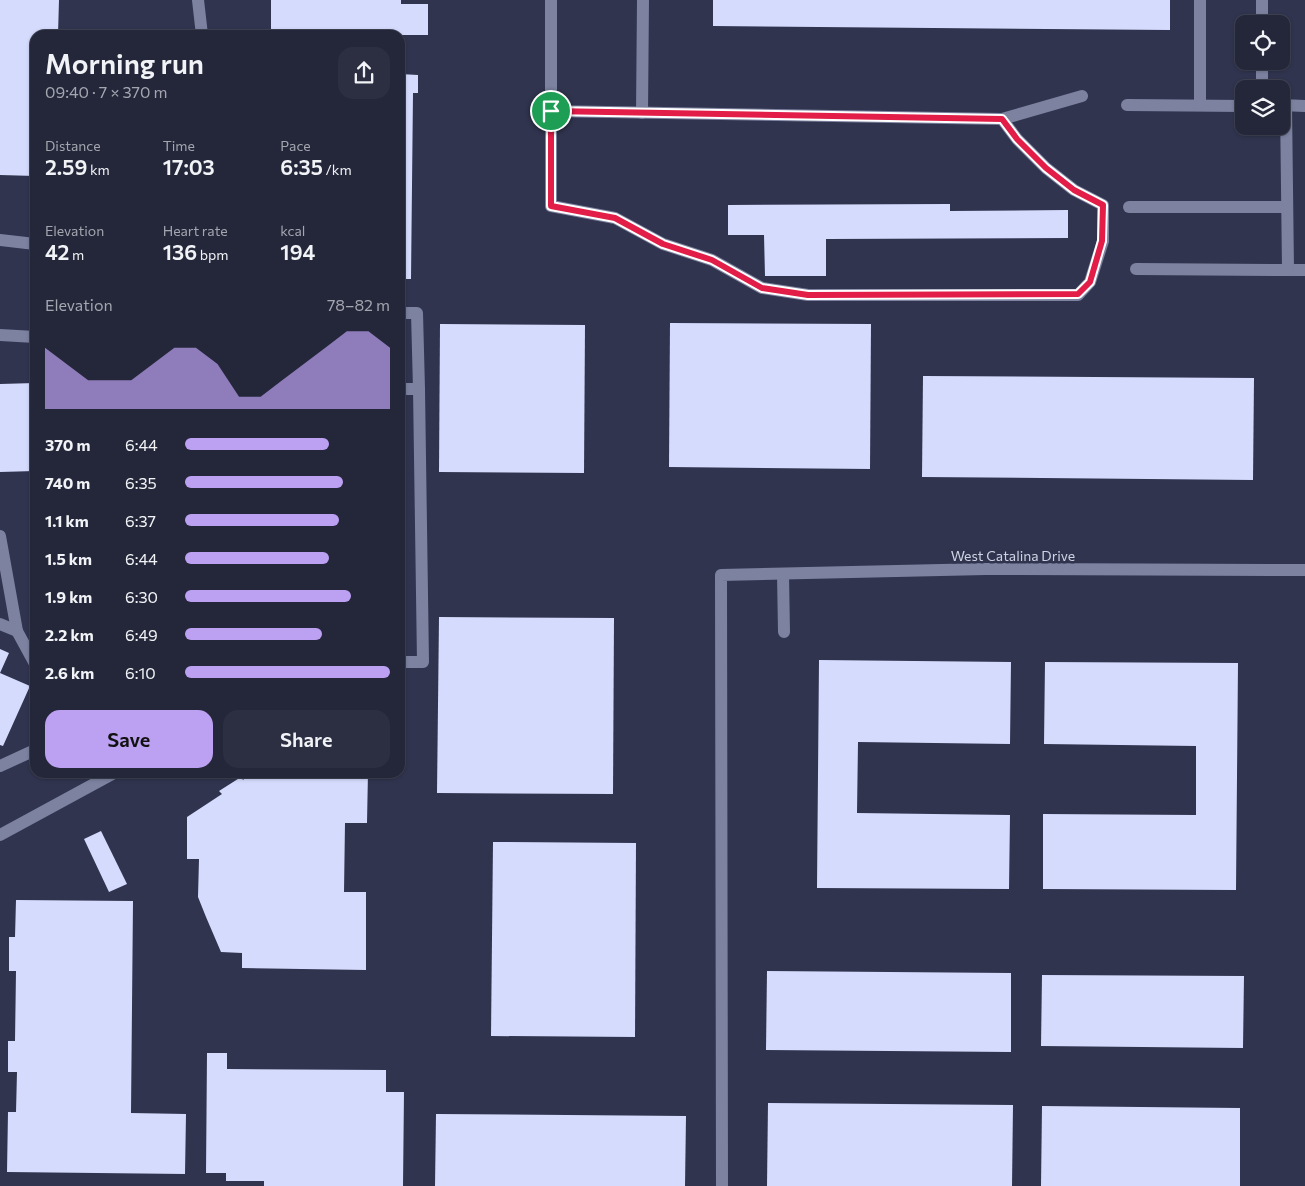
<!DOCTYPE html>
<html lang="en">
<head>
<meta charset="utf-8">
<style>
	body { margin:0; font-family:Commissioner,sans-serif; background:#2c2f42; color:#f1f3f6; height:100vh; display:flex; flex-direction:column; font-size:19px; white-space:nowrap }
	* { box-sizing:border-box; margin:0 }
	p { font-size:16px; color:#a3a5af }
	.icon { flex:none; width:28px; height:28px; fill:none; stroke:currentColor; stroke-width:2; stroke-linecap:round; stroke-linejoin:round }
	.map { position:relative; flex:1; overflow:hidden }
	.drawer { position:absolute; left:30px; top:30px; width:375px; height:748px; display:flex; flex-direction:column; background:#24273a; border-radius:15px; box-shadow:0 1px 4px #0004,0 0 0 1px #414454 }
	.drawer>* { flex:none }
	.controls { position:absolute; left:1235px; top:15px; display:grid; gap:10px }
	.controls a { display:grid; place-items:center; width:55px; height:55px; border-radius:10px; background:#24273a; box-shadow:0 1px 4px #0004,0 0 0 1px #414454; font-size:25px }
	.pin { position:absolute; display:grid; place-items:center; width:42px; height:42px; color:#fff; margin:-21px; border:2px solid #fff; border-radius:50%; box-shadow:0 1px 5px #0007 }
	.round { display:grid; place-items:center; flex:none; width:52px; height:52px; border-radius:15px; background:#2c2f42 }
	.overview { display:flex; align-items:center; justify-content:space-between; height:85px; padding:0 15px }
	h1 { font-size:28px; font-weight:600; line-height:38px }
	.metrics { display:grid; grid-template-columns:repeat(3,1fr); gap:8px; height:85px; padding:5px 15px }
	.metrics div { display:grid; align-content:center }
	.metrics b { font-size:21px; font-weight:600 }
	.metrics small { font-size:14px; font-weight:400 }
	.metrics p { font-size:14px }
	.chart { height:140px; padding:10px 15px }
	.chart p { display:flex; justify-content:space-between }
	.chart svg { width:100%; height:90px; margin-top:5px; fill:#bca0f2; opacity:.7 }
	.primary-button { display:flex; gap:10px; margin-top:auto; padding:10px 15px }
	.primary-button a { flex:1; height:58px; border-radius:15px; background:#bca0f2; color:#111; font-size:20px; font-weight:600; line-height:58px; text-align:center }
	.primary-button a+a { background:#2c2f42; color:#f1f3f6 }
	ul { padding:0 15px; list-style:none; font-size:16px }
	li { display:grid; grid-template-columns:80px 60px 1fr; align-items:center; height:38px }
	li i { height:12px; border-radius:6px; background:#bca0f2 }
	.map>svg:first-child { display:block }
</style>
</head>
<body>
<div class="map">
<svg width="1305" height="1186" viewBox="0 0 1305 1186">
	<rect width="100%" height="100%" fill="#30344e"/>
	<!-- building -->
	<g fill="#d5dbfd">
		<polygon points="0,0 59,0 58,35 35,35 35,176 0,175"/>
		<polygon points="271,0 401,0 401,4 428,4 428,35 265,35 265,33 271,33"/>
		<polygon points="713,0 1170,0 1170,30 713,26"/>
		<polygon points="400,74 418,75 418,93 413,93 411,279 400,279"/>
		<polygon points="950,204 950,211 1068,210 1068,238 826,239 826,276 765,276 764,235 728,235 728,205"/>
		<polygon points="670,323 871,324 870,469 669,467"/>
		<polygon points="440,324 585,325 584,473 439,472"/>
		<polygon points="923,376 1254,378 1253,480 922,477"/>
		<polygon points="35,383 35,471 0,472 0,384"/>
		<polygon points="400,401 406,401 404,622 400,622"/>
		<polygon points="439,617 614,618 613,794 437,793"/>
		<polygon points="0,649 9,653 0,673 30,686 3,746 0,745"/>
		<polygon points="819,660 1011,662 1010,744 858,742 857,813 1010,815 1009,889 817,888"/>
		<polygon points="1045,662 1238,663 1236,890 1043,889 1043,814 1196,815 1196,746 1044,744"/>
		<polygon points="251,772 368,772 367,823 345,823 344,892 366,892 366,970 242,968 242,953 221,952 206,917 198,897 199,859 187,859 187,817 222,794 219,791 241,777 243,780"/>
		<polygon points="101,831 127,884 109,892 84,839"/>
		<polygon points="493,842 636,843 635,1037 491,1036"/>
		<polygon points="16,900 133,901 131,1113 186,1114 185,1174 7,1172 8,1112 16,1112 17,1072 8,1072 8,1041 15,1041 16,971 9,971 9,937 15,937"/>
		<polygon points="767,971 1011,973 1011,1052 766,1050"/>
		<polygon points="1042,975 1244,976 1243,1048 1041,1046"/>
		<polygon points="207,1053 227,1053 227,1069 386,1070 386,1092 404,1092 403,1186 264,1186 264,1181 226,1181 226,1173 206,1173"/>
		<polygon points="768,1103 1013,1105 1012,1186 767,1186"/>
		<polygon points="1042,1106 1240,1108 1240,1186 1041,1186"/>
		<polygon points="436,1114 686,1116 685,1186 435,1186"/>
	</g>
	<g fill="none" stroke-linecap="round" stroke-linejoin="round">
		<!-- minor -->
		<g stroke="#7c82a0" stroke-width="12">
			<polyline points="198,0 202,35"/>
			<polyline points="1262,24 1262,0"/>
			<polyline points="1262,89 1262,61"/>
			<polyline points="1127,105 1244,106"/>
			<polyline points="1200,105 1200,0"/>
			<polyline points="1281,105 1305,106"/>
			<polyline points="1286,105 1288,270 1305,270"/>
			<polyline points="551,111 1002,119 1017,139 1046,168 1074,190 1103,205 1103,241 1090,282 1078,295 808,295 762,288 712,260 663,244 615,218 551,206 551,0"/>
			<polyline points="642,113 643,0"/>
			<polyline points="1002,119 1082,96"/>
			<polyline points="1129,207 1287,207"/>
			<polyline points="0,240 35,244"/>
			<polyline points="1136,269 1288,270"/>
			<polyline points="400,313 417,313 419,389"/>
			<polyline points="0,335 35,337"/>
			<polyline points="400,389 419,389 423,662 400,662"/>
			<polyline points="0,536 17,631"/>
			<polyline points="783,574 784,632"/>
			<polyline points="0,624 17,631 35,664"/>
			<polyline points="0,766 35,750"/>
			<polyline points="0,835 116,772"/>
			<polyline points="722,1186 721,575 986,569 1305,570"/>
		</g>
	</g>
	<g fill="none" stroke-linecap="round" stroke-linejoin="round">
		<defs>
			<polygon id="route" points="551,111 1002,119 1017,139 1046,168 1074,190 1103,205 1102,241 1090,282 1078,294 808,295 762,288 712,260 663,244 615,218 551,206"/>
		</defs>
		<!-- route casing -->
		<use href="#route" stroke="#fff" stroke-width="10"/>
		<!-- route -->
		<use href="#route" stroke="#e11d48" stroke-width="6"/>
	</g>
	<g text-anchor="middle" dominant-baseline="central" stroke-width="5" stroke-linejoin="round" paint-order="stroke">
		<!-- street labels -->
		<g font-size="14" fill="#cfd2e3" stroke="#30344e">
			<text x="1013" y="555">West Catalina Drive</text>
		</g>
	</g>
</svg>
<div class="controls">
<a><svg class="icon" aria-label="locate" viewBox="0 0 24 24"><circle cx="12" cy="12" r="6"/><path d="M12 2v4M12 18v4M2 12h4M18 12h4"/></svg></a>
<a><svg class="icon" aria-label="layers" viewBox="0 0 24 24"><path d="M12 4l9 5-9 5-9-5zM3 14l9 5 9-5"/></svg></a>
</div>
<div class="pin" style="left:551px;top:111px;background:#1e9e55"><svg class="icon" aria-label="arrive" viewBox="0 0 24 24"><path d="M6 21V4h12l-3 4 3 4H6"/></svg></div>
<section class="drawer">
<div class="overview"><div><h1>Morning run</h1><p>09:40 · 7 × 370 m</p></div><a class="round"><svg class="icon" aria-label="share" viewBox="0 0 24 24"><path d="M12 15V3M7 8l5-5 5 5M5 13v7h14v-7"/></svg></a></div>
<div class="metrics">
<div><p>Distance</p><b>2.59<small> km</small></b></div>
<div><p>Time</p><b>17:03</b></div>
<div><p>Pace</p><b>6:35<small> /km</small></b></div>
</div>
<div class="metrics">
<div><p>Elevation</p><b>42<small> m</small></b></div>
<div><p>Heart rate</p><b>136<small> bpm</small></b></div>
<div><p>kcal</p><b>194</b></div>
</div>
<div class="chart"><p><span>Elevation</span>78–82 m</p>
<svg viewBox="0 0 160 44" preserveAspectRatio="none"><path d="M0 44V14L10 22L20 30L30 30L40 30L50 22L60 14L70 14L80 22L90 38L100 38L110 30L120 22L130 14L140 6L150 6L160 14V44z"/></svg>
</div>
<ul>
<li><b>370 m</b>6:44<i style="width:70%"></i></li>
<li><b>740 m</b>6:35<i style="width:77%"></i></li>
<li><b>1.1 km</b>6:37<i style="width:75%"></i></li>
<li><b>1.5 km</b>6:44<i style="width:70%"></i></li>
<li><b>1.9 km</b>6:30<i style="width:81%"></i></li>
<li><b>2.2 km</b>6:49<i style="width:67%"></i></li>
<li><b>2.6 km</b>6:10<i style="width:100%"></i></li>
</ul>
<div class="primary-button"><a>Save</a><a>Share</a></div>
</section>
</div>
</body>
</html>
